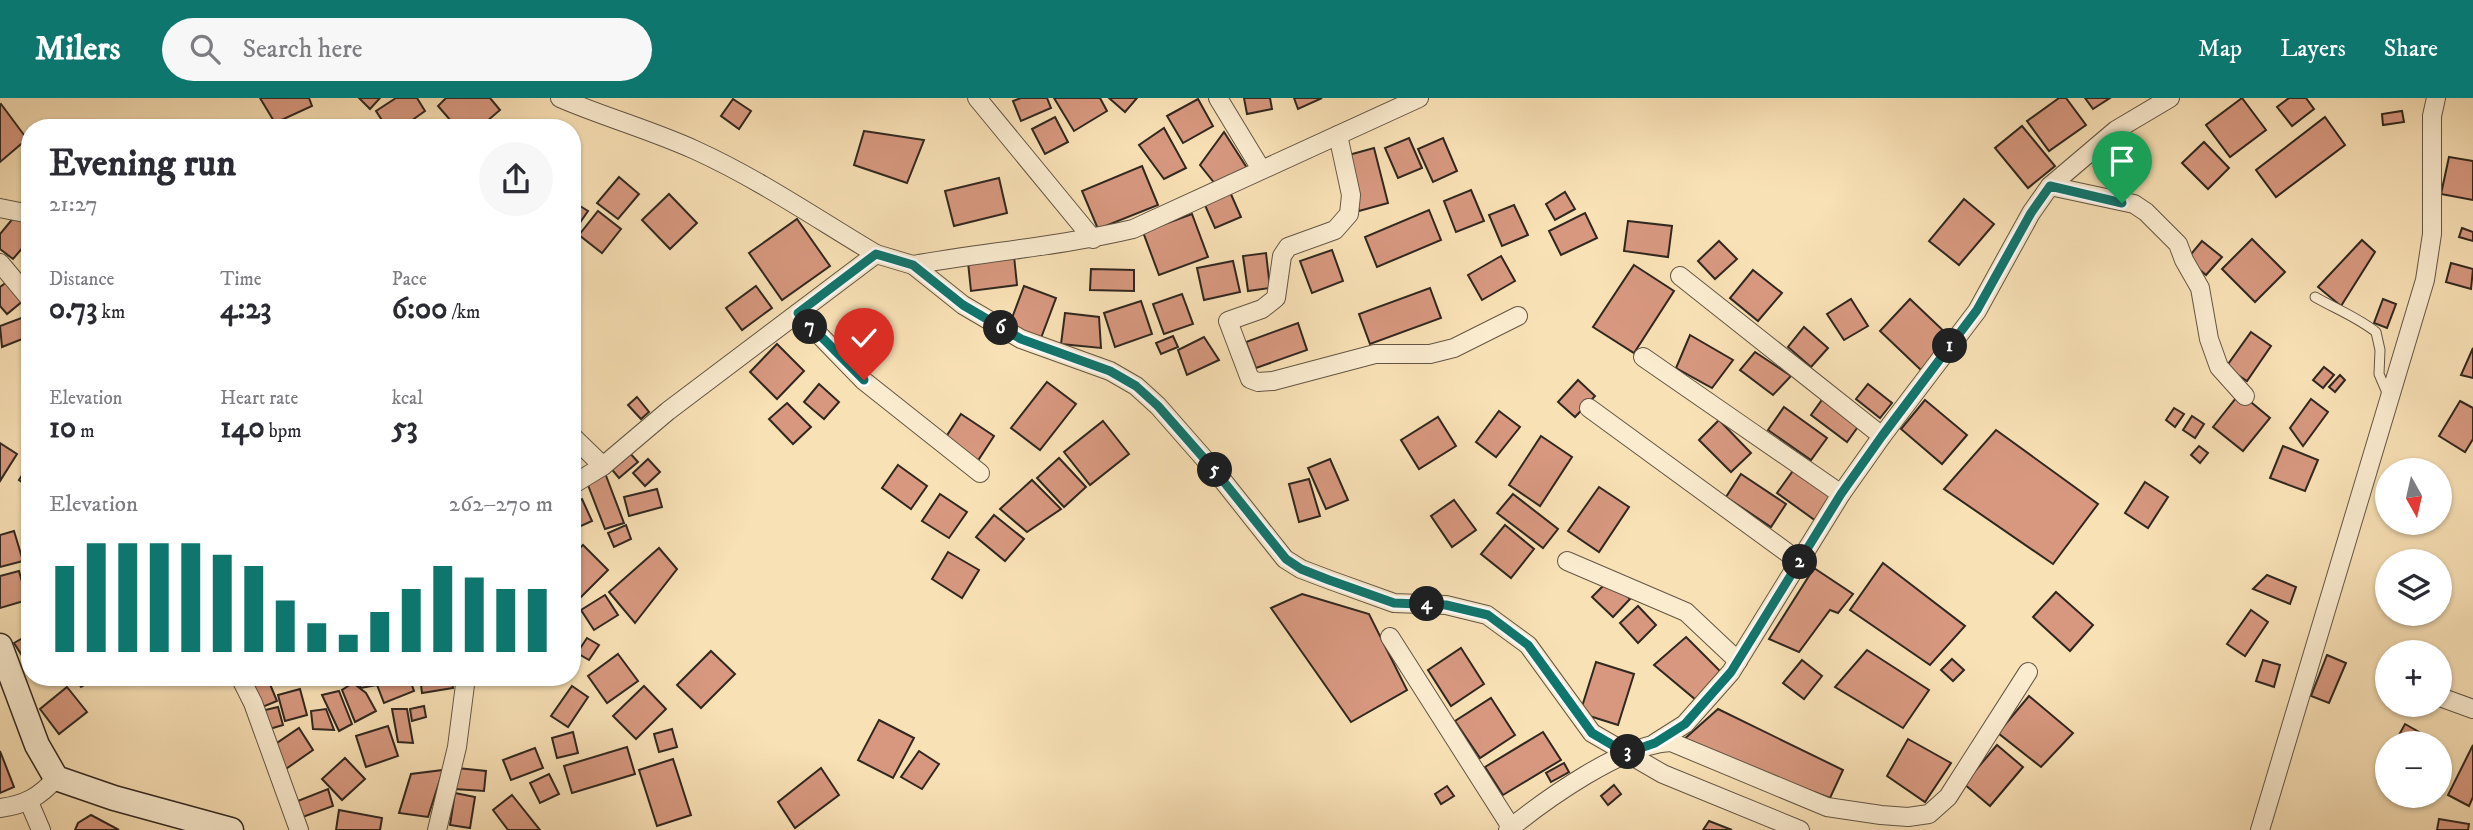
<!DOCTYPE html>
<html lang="en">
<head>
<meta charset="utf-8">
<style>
	body { margin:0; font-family:"IM FELL DW Pica",serif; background:#f7f7f7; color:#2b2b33; height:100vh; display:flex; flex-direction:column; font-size:26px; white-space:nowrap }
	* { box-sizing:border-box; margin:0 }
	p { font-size:23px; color:#7c7c81 }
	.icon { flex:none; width:38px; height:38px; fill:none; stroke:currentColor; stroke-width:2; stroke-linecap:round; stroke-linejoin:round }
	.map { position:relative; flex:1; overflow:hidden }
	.drawer { position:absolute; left:21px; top:21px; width:560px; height:567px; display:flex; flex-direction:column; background:#fff; border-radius:28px; box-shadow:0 2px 5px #0004 }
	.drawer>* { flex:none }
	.needle { width:46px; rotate:172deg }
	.tools { position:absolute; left:2375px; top:360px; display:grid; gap:14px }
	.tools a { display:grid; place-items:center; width:77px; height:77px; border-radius:50%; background:#fff; box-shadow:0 2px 5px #0004; font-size:35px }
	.pin { position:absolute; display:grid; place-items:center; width:60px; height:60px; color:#fff; margin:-72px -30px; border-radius:50% 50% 50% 0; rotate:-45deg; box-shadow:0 0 7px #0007 }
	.pin .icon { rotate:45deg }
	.km { position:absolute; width:35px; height:35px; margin:-18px; border-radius:50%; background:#222; color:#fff; font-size:19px; line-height:35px; text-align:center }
	.round { display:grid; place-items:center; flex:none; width:74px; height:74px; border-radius:37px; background:#f7f7f7 }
	.overview { display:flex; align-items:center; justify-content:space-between; height:119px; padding:0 28px }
	h1 { font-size:38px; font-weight:800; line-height:52px }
	.metrics { display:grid; grid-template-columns:repeat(3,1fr); gap:10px; height:119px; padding:7px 28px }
	.metrics div { display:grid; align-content:center }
	.metrics b { font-size:30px; font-weight:800 }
	.metrics small { font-size:19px; font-weight:400 }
	.metrics p { font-size:19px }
	.chart { height:196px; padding:14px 28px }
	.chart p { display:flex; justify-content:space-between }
	.chart svg { width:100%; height:126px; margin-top:7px; stroke:#0f766e; stroke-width:6 }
	header { display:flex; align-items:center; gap:42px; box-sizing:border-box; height:98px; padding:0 35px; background:#0f766e; color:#fff }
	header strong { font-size:33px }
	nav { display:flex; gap:38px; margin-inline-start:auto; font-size:24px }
	.search { width:490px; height:63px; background:#f7f7f7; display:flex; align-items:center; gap:18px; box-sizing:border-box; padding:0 24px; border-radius:38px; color:#7c7c81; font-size:26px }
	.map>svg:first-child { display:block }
</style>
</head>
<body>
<header>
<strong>Milers</strong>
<div class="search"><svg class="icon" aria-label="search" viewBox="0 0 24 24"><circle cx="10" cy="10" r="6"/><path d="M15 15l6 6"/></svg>Search here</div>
<nav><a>Map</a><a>Layers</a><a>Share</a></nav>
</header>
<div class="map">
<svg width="2473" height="732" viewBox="0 0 2473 732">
	<rect width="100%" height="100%" fill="#f9e1b6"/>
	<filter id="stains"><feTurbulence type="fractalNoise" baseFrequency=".00286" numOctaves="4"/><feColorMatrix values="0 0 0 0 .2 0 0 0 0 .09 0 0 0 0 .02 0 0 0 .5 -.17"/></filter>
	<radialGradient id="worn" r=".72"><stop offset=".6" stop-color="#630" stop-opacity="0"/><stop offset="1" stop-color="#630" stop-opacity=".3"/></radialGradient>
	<!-- building -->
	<g fill="#d7987f" stroke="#31271f" stroke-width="2">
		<polygon points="260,0 309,0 312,8 275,25"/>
		<polygon points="359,0 380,0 370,11"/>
		<polygon points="396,0 417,0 425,13 401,30 387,30 376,13"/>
		<polygon points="446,0 490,0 500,12 479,30 457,30 438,8"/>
		<polygon points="1021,0 1047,0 1051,10 1021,23 1013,3"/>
		<polygon points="1054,0 1100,0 1107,13 1074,33"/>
		<polygon points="1109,0 1137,0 1125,14"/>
		<polygon points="1244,0 1270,0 1272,11 1247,16"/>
		<polygon points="1294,0 1322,0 1298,11"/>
		<polygon points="2059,0 2066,0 2086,27 2049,53 2027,23"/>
		<polygon points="2085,0 2110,0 2093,11"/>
		<polygon points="2242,0 2266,32 2230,59 2206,27"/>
		<polygon points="2289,0 2306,0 2314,11 2292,28 2277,9"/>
		<polygon points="733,1 751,13 739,31 721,18"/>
		<polygon points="1198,1 1213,28 1183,45 1167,18"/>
		<polygon points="1,6 27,41 0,64 0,7"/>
		<polygon points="2402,13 2404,24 2383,27 2382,16"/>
		<polygon points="1055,19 1068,44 1045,56 1032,31"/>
		<polygon points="2325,19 2345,47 2276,99 2256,72"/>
		<polygon points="2022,28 2055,68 2028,90 1995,50"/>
		<polygon points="1164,30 1186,70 1164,81 1139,47"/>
		<polygon points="864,33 924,42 907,85 854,67"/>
		<polygon points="1224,34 1247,70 1216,87 1200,67"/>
		<polygon points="1409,40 1422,70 1398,80 1385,50"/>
		<polygon points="1443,40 1457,73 1433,84 1418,51"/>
		<polygon points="2204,44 2229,70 2208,91 2182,65"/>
		<polygon points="1374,50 1388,105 1359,113 1345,58"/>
		<polygon points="2449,59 2473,63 2473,102 2441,96"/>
		<polygon points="1142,68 1158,107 1098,131 1082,93"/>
		<polygon points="619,79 639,96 618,121 597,105"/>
		<polygon points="999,80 1007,115 954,128 945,93"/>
		<polygon points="1471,92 1484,123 1456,134 1444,103"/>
		<polygon points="1230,94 1241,119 1215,130 1204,105"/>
		<polygon points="1565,94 1575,111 1555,122 1546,106"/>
		<polygon points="669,96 697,125 670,151 642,122"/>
		<polygon points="1964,101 1994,126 1959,167 1929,143"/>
		<polygon points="572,103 588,113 572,136"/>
		<polygon points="1514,107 1528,137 1502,148 1489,117"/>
		<polygon points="1429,112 1441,142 1377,169 1365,139"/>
		<polygon points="598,113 621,131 602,155 579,137"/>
		<polygon points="1585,115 1597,140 1561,157 1549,133"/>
		<polygon points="1192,116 1208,159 1159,177 1143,134"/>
		<polygon points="15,118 30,130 30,141 13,161 0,151 0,136"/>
		<polygon points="797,121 830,168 782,202 749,155"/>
		<polygon points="1628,123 1672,128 1668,159 1624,153"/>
		<polygon points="2462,130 2473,134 2473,143 2459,139"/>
		<polygon points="2252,141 2285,174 2255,204 2222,171"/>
		<polygon points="2362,142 2375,154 2341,208 2318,189"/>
		<polygon points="1719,143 1737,161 1715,181 1698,163"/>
		<polygon points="2202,143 2222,159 2206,177 2187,161"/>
		<polygon points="1332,152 1343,183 1312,195 1300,163"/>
		<polygon points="1266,155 1270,190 1248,193 1243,158"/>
		<polygon points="1014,158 1017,187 971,193 968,164"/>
		<polygon points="1501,158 1515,183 1482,202 1468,177"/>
		<polygon points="1233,163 1240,194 1204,202 1197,170"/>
		<polygon points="2451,165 2473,171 2471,191 2446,184"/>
		<polygon points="1634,167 1674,193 1634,255 1593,229"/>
		<polygon points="1091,171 1134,172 1134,193 1090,192"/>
		<polygon points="1753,172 1782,195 1758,223 1730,200"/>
		<polygon points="8,183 24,202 7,216 0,208 0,189"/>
		<polygon points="756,188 772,210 742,232 726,210"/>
		<polygon points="1024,188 1056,200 1041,240 1009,228"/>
		<polygon points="1430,190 1441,220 1370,246 1359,216"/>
		<polygon points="1182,196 1193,226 1164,236 1153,206"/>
		<polygon points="1851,201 1868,228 1844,242 1827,216"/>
		<polygon points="1910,201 1951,240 1921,272 1880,233"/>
		<polygon points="2383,201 2396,206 2387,230 2374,225"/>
		<polygon points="1141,203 1152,236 1115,249 1104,215"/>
		<polygon points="1065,215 1099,219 1101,250 1061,246"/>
		<polygon points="24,219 30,238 2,249 0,228"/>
		<polygon points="1298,225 1307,252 1256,270 1246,244"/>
		<polygon points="1804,229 1828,250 1811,269 1788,249"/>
		<polygon points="2251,234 2271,248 2247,283 2226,269"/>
		<polygon points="1690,237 1733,262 1712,290 1676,270"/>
		<polygon points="1173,238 1178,249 1161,256 1156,245"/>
		<polygon points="1204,239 1219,262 1187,277 1178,252"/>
		<polygon points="777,246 804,273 777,301 750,274"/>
		<polygon points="2473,250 2473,280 2461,277"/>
		<polygon points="1755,254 1791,278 1773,297 1740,272"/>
		<polygon points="2324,269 2334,277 2323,290 2313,282"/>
		<polygon points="2340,277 2345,282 2335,294 2329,289"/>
		<polygon points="1578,282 1595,298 1575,319 1558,304"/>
		<polygon points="1047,284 1076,306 1040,352 1011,330"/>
		<polygon points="819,286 839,304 824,321 804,304"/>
		<polygon points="1868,286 1892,305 1880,320 1856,301"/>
		<polygon points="2240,295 2270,320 2243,353 2213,329"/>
		<polygon points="637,299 649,314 641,321 628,307"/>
		<polygon points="1824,299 1860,326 1847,344 1811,317"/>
		<polygon points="2311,301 2328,314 2303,348 2290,330"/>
		<polygon points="1925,302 1967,337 1942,366 1901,331"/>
		<polygon points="2460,303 2473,310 2473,341 2465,354 2439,338"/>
		<polygon points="787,305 811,329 793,346 769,321"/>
		<polygon points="1784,309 1827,340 1811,362 1768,332"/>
		<polygon points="2174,310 2184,316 2175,329 2166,322"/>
		<polygon points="1499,313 1520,329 1496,359 1476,344"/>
		<polygon points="961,316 994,338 977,364 944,342"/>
		<polygon points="2192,318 2204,326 2195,340 2183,332"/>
		<polygon points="1438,319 1456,348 1419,371 1401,342"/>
		<polygon points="1719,322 1751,355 1731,374 1699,342"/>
		<polygon points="1103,323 1129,356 1090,387 1064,354"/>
		<polygon points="1996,332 2098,406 2053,466 1944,391"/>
		<polygon points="1541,338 1572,359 1540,408 1509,387"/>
		<polygon points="0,345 17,356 0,383"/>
		<polygon points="2199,348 2208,355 2200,365 2191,357"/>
		<polygon points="2283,348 2318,362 2305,393 2270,380"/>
		<polygon points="627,352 638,364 619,380 609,368"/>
		<polygon points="1059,360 1086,389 1064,409 1037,380"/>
		<polygon points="648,361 660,374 645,388 633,375"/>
		<polygon points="1330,361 1348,402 1326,411 1308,370"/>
		<polygon points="898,367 927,388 911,411 882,390"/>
		<polygon points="28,368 30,369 30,390 19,382"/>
		<polygon points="1795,370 1833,398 1816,423 1777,395"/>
		<polygon points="605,375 624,425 605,431 586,382"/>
		<polygon points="1741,376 1786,406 1771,429 1726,399"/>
		<polygon points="1309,381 1320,418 1299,424 1289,386"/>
		<polygon points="1032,382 1061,411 1027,434 1000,411"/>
		<polygon points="2145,384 2168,399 2148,430 2125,415"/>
		<polygon points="1599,389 1629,409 1599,454 1568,433"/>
		<polygon points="657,391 662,409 629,418 624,399"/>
		<polygon points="940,396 967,414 949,440 922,423"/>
		<polygon points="1513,396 1558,431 1543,450 1497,415"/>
		<polygon points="582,401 592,423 572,432 572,406"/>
		<polygon points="1454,402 1476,432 1452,449 1431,418"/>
		<polygon points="994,417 1024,441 1005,463 976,439"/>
		<polygon points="626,427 631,441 614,449 608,435"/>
		<polygon points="1505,427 1534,451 1511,480 1481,456"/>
		<polygon points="14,433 23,463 0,469 0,437"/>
		<polygon points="583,447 608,472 572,508 572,457"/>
		<polygon points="659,450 677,471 635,525 609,494"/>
		<polygon points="948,454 979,472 962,500 932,481"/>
		<polygon points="1883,465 1965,528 1930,567 1850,512"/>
		<polygon points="1814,470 1853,496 1838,515 1830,512 1799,554 1769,541"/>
		<polygon points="19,473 27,502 0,510 0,478"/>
		<polygon points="2267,477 2296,489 2290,506 2253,491"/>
		<polygon points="1609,482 1630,501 1613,519 1592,499"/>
		<polygon points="2056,494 2093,527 2070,553 2033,519"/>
		<polygon points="1302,496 1369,516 1407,592 1351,624 1271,510"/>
		<polygon points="605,497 618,517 594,532 581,512"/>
		<polygon points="1638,508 1656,527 1638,545 1620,525"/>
		<polygon points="2251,512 2268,524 2245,558 2227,546"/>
		<polygon points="30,536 30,570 14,545"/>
		<polygon points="1686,539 1721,574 1696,602 1654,567"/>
		<polygon points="587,540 599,547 589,562 577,555"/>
		<polygon points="1461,550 1484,586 1451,608 1428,572"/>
		<polygon points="1867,552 1929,592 1903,630 1835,589"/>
		<polygon points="711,553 735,576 701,610 677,587"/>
		<polygon points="618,556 638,583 607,605 588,578"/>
		<polygon points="2327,557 2346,565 2329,605 2311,598"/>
		<polygon points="1952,561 1964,572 1953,583 1941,572"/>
		<polygon points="1802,562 1822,578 1804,601 1783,585"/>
		<polygon points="2263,562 2280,567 2274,589 2256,583"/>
		<polygon points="1596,564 1634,576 1618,627 1580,615"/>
		<polygon points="75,579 98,579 81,589"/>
		<polygon points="255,579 267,579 277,603 260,610 248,582"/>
		<polygon points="354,579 409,579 414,593 384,605 377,587 361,590"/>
		<polygon points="420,579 451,579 453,590 422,595"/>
		<polygon points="353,585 366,595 376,613 355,624 342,592"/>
		<polygon points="572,588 588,599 568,629 551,618"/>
		<polygon points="644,588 666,611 636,641 613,618"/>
		<polygon points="67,589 87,614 59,636 40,611"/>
		<polygon points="300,591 307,617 285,623 278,597"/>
		<polygon points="339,593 352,626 339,633 322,597"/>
		<polygon points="2029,598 2073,635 2041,669 1998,635"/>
		<polygon points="1491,600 1515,637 1480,660 1455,623"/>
		<polygon points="424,608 426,619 412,623 410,611"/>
		<polygon points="278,609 283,627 266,632 261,613"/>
		<polygon points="326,611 334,632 313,631 311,613"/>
		<polygon points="392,611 407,611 413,645 398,644"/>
		<polygon points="1718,611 1843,672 1830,700 1681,644"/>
		<polygon points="879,622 914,640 893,680 858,662"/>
		<polygon points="2405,626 2433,642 2431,646 2394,646"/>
		<polygon points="388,628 398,658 366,669 356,638"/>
		<polygon points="299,630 313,652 283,673 274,647"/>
		<polygon points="672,631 677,649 659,654 654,636"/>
		<polygon points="573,634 578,655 557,660 552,640"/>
		<polygon points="1543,634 1561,662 1503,697 1485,669"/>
		<polygon points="1908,641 1951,665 1925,704 1887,678"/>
		<polygon points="1997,647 2023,669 1990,708 1964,686"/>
		<polygon points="2473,647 2473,699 2469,708 2448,697"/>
		<polygon points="627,649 635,676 572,695 564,668"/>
		<polygon points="535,650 543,670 511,682 503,662"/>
		<polygon points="0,653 14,689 0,695"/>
		<polygon points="919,653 939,666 922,691 901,679"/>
		<polygon points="345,660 365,681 342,702 322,681"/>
		<polygon points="673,661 691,717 657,728 639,672"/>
		<polygon points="1564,665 1569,674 1551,684 1546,675"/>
		<polygon points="457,670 486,673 484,693 455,691"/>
		<polygon points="821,670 839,697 795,730 778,704"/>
		<polygon points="443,672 428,719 399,715 411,676"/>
		<polygon points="549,676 559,696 540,705 530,685"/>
		<polygon points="1614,687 1621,696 1608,707 1601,698"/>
		<polygon points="1447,688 1454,698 1441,706 1435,696"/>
		<polygon points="328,691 333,708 300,720 295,704"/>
		<polygon points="455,695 475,699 470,730 450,727"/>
		<polygon points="512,697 540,732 508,732 493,712"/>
		<polygon points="339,712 382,720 380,732 336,732"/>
		<polygon points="91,717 119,732 75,732 78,725"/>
		<polygon points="2439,721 2469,726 2468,732 2437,732"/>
		<polygon points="1709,723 1732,732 1703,732"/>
	</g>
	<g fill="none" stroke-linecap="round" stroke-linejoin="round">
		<defs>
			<path id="service" d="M 2315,199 C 2336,211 2357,219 2376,234 L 2380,252 L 2379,276 L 2388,297"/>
			<g id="minor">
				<path d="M 560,0 C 604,19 651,32 695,52 C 759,81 817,121 876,156"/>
				<polyline points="977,0 1093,141"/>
				<polyline points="1218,0 1261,71"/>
				<path d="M 1419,0 L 1133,131 C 1061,148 986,154 913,167 L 963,207 L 1021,241 L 1110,273 L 1136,288 L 1158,308 L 1216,374 L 1285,461 L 1301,471 L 1330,482 L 1394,505 L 1446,507 L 1487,517 L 1528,547 L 1592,635 L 1663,676 L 1800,732"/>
				<polyline points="1338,37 1351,97 1349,116 1335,132 1288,149 1282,158 1276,200 1262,211 1228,223 1250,281 1258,284 1273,283 1375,256 1430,256 1454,250 1518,218"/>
				<polyline points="2050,88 2134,106 2146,114 2178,146 2184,162 2200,190 2209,241 2219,269 2245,298"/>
				<polyline points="0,110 30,116"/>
				<polyline points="0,165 30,201"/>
				<polyline points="1680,178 1882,338"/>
				<polyline points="798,215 864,283 980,375"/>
				<polyline points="1643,259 1841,396"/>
				<polyline points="1589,310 1800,464"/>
				<polyline points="572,338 603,368"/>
				<polyline points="572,387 603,368 668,313 876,156 913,167"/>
				<polyline points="1567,463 1686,514 1738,563"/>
				<polyline points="1390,539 1511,729"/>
				<polyline points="240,579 253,605 299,732"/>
				<polyline points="2440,599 2473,611"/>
				<polyline points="1655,645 1685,626 1731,574 1841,396 1882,338 1977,213 2031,115 2050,88 2116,32 2170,0"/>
				<polyline points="29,704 41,732"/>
				<path d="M 0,710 C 24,707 40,699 56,680"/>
				<polyline points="437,732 457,649 466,579"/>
				<path d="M 1508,732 C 1546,701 1623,646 1671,644 L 1827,709 L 1881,717 L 1908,719 L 1929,716 L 1948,699 L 2028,574"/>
				<polyline points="2260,732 2425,182 2432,136 2432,18 2436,0"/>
			</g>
			<polyline id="secondary" points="0,548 37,647 56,680 114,700 231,732"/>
		</defs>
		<!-- service casing -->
		<use href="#service" stroke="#635645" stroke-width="11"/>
		<!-- minor casing -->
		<use href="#minor" stroke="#635645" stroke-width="20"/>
		<!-- secondary casing -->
		<use href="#secondary" stroke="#31271f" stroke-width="27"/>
		<!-- service -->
		<use href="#service" stroke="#fbecd0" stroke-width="9"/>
		<!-- minor -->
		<use href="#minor" stroke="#fbecd0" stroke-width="18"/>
		<!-- secondary -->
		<use href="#secondary" stroke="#fbecd0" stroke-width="24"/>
	</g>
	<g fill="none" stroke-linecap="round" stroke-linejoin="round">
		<defs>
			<polyline id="route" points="864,282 798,215 876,156 913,167 963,207 1021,241 1110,273 1136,288 1158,308 1216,374 1286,461 1301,471 1329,482 1394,505 1446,507 1488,517 1528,547 1592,635 1626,655 1655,645 1685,626 1731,574 1841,396 1882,338 1977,212 2031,115 2050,88 2122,105"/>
		</defs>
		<!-- route casing -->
		<use href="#route" stroke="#fff" stroke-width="14"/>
		<!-- route -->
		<use href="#route" stroke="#0f766e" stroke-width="9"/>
	</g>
	<rect width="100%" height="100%" filter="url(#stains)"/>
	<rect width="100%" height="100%" fill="url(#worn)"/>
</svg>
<div class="tools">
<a><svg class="needle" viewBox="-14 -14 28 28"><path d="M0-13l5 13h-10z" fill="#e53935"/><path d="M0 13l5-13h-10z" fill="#7c7c81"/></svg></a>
<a><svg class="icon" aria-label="layers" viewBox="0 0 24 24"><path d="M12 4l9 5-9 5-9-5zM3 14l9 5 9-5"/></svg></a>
<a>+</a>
<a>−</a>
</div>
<div class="pin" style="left:2122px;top:105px;background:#1e9e55"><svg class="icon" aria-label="arrive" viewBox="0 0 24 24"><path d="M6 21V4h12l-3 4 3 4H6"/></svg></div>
<div class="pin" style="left:864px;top:282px;background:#d93025"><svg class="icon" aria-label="check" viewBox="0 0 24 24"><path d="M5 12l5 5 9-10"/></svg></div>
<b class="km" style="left:1950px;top:248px">1</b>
<b class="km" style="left:1800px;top:464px">2</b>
<b class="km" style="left:1628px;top:654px">3</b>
<b class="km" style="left:1427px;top:506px">4</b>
<b class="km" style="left:1215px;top:372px">5</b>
<b class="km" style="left:1001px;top:230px">6</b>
<b class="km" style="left:810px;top:229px">7</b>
<section class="drawer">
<div class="overview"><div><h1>Evening run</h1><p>21:27</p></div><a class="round"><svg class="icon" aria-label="share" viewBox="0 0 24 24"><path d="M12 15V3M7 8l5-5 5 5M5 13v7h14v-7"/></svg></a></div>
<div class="metrics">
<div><p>Distance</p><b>0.73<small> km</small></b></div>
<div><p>Time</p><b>4:23</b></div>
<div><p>Pace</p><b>6:00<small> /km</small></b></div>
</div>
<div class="metrics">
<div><p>Elevation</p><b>10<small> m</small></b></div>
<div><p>Heart rate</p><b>140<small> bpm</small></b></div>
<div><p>kcal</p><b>53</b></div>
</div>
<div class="chart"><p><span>Elevation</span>262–270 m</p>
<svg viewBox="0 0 160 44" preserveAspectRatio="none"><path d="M5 44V14M15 44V6M25 44V6M35 44V6M45 44V6M55 44V10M65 44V14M75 44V26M85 44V34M95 44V38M105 44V30M115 44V22M125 44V14M135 44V18M145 44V22M155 44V22"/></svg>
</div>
</section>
</div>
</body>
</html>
